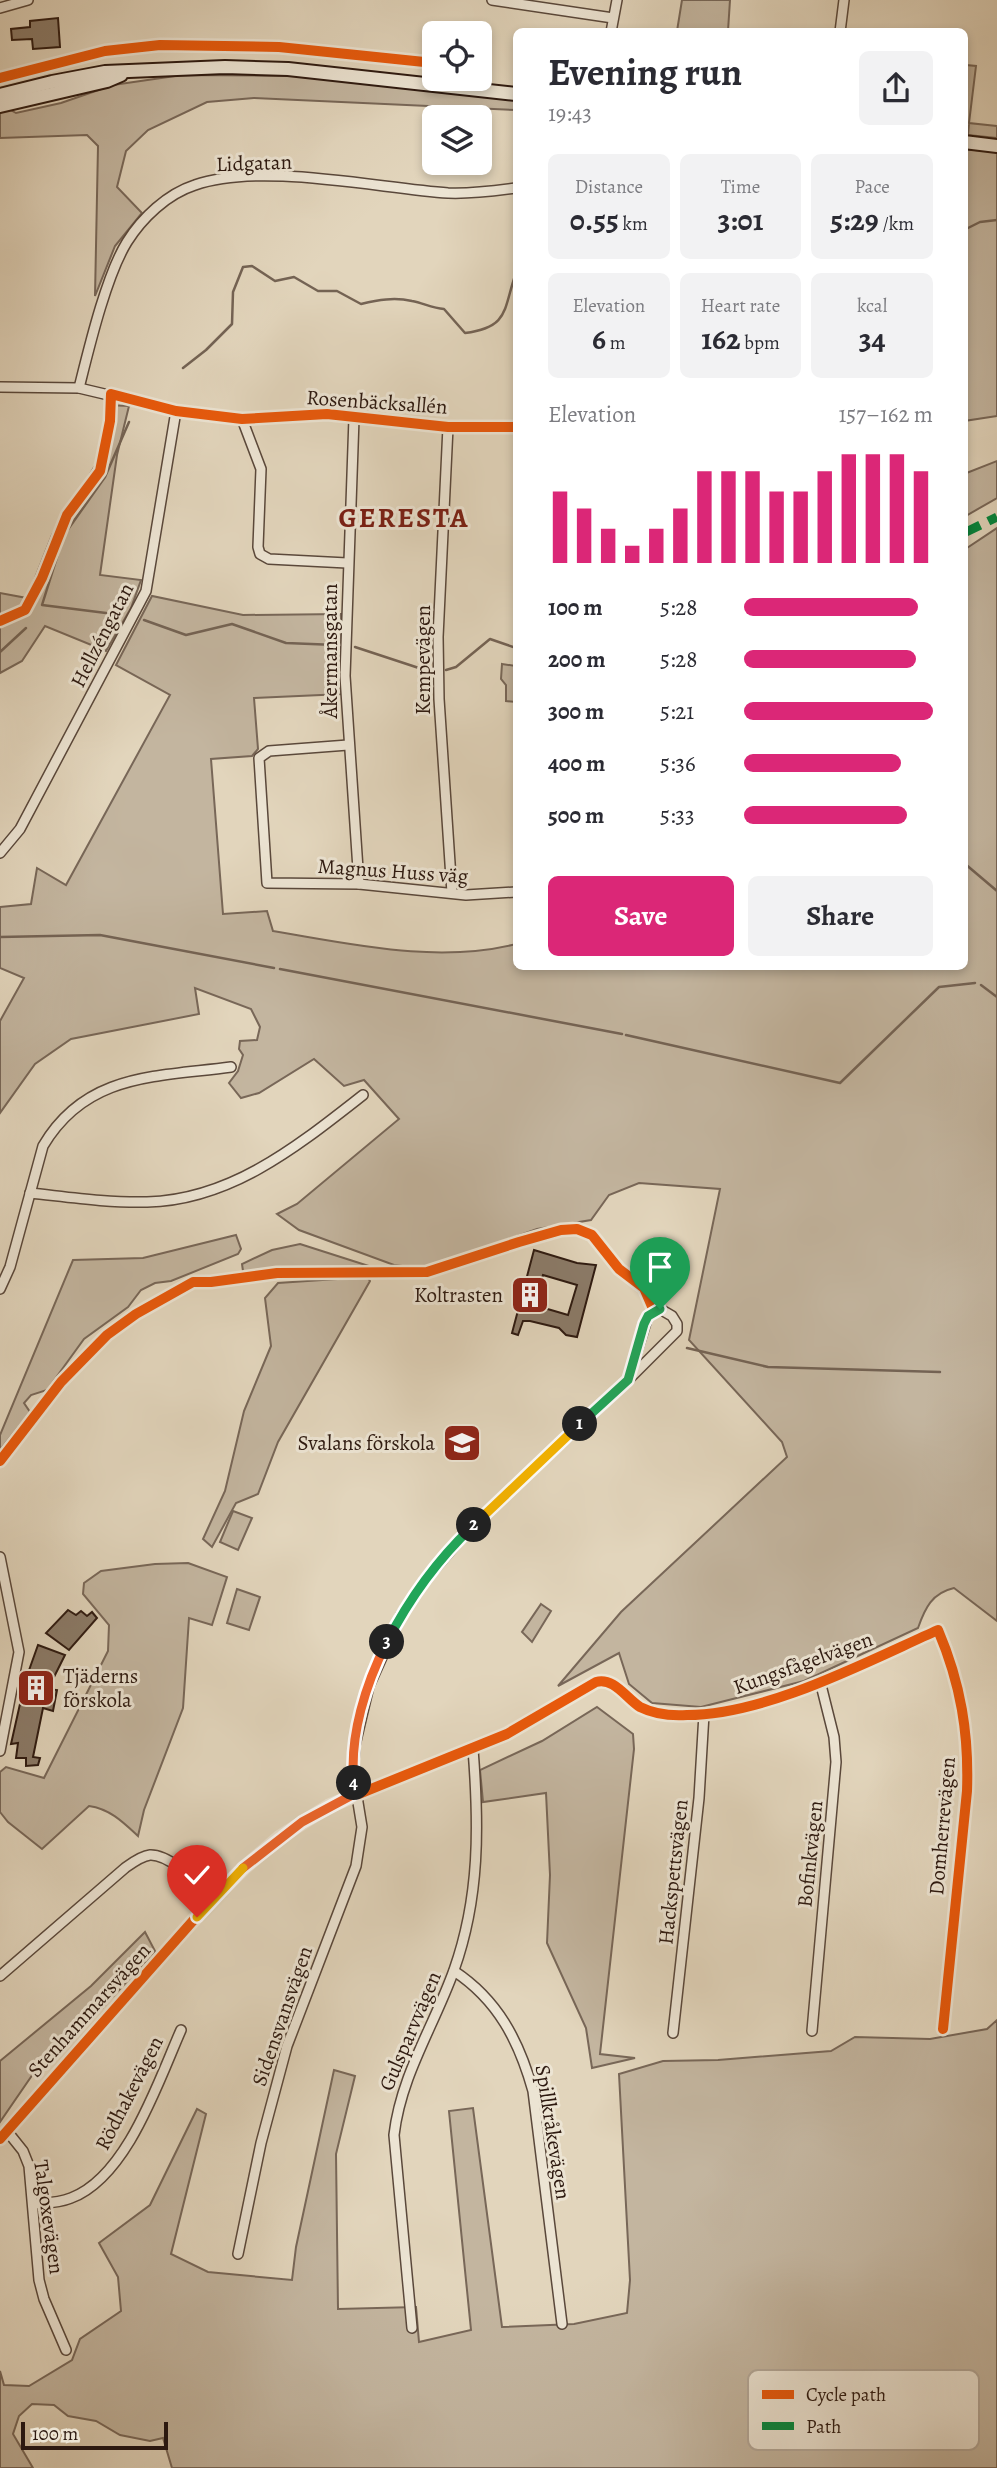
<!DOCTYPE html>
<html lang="en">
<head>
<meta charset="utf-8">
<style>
	body { margin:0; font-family:Alegreya,serif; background:#f2f2f3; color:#2b2b33; height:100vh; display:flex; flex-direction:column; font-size:26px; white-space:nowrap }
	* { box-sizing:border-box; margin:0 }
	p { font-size:23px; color:#7c7c81 }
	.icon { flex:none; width:38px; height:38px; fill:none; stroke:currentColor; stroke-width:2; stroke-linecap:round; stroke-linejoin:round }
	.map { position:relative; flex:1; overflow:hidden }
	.drawer { position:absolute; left:513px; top:28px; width:455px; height:942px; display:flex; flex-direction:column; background:#fff; border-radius:10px; box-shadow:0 4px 10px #0003 }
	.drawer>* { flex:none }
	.tools { position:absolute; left:422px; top:21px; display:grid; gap:14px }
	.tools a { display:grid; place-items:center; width:70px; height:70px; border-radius:10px; background:#fff; box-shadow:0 4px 10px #0003; font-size:35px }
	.scale { position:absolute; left:21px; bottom:18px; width:147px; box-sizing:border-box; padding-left:7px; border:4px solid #2d1910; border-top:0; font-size:19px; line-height:24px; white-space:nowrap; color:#2d1910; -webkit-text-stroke:5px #ece4d3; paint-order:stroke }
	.pin { position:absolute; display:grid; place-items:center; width:60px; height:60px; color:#fff; margin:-72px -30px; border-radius:50% 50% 50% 0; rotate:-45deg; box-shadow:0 0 7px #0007 }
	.pin .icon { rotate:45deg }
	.km { position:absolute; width:35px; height:35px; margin:-18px; border-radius:50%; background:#222; color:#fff; font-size:19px; line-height:35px; text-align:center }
	.round { display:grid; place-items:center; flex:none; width:74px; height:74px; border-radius:10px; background:#f2f2f3 }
	.summary { display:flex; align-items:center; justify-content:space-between; height:119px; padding:0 35px }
	h1 { font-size:38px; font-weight:600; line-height:52px }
	.stats { display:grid; grid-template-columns:repeat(3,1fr); gap:10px; height:119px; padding:7px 35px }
	.stats div { display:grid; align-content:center; border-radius:10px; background:#f2f2f3; text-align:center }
	.stats b { font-size:30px; font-weight:600 }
	.stats small { font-size:19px; font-weight:400 }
	.stats p { font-size:19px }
	.chart { height:196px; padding:14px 35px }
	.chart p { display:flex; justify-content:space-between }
	.chart svg { width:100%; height:126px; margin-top:7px; stroke:#db2777; stroke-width:6 }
	.primary-button { display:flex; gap:14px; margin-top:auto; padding:14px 35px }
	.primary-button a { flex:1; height:80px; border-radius:10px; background:#db2777; color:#fff; font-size:28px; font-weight:600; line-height:80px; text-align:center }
	.primary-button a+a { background:#f2f2f3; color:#2b2b33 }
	ul { padding:0 35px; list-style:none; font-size:23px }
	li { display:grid; grid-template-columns:112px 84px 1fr; align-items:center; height:52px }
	li i { height:18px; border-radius:9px; background:#db2777 }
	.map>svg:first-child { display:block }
</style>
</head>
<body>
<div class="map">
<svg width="997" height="2468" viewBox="0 0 997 2468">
	<rect width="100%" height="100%" fill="#e2d5bc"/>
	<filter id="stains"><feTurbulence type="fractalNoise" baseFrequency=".00286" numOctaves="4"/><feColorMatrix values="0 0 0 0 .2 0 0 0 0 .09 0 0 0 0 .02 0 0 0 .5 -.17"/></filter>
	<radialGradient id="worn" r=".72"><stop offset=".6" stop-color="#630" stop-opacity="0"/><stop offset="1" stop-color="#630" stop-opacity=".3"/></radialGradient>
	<!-- green -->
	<g fill="#c3b59f" stroke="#786758" stroke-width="2">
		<polygon points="682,0 730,0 728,31 677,31"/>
		<polygon points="966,65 976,66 969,123 997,126 997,138 968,135 969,123 964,122"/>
		<polygon points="182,75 302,76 516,100 516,110 254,98 207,102 148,130 126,151 117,187 142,213 115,246 95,296 98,146 87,135 0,138 0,111 7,108 16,113 61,103 113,85"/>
		<polygon points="964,149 997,152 997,416 964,421"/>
		<polygon points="107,405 129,406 117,455 100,575 141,580 131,608 106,651 45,626 22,661 0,673 0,593 27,598 52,535 98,461"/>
		<polygon points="997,461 997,498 964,517 964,474"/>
		<path d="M 997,528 L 997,1621 L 954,1588 C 932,1593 925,1608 918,1628 L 804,1681 L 701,1707 L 652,1703 L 629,1684 L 619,1653 L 558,1686 L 621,1612 L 787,1457 L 782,1442 L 689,1340 L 720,1189 L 639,1183 L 609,1195 L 591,1220 L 537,1229 L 442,1263 L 419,1268 L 394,1265 L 299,1230 L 277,1214 L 297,1204 L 399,1119 L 364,1080 L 344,1086 L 314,1059 L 259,1093 L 241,1098 L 229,1083 L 238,1071 L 243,1055 L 239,1049 L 240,1041 L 257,1040 L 260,1027 L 251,1009 L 195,988 L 199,1014 L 71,1039 L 35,1064 L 0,1113 L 0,1021 L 24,978 L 0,968 L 0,907 L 31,904 L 37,868 L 66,885 L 170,695 L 116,665 L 152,596 L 243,615 L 341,614 L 343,694 L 254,698 L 258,749 L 252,756 L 211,759 L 223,914 L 267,911 L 273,931 C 352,944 437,964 516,944 L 516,966 L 964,966 L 964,550 Z"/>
		<polygon points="502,664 516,666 516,702 506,701 506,685 501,679"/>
		<polygon points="236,1235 241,1249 238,1254 171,1281 155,1283 141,1290 128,1307 84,1339 47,1390 31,1395 24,1403 30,1412 0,1450 0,1435 73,1260 143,1258"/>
		<polygon points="300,1244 375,1268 243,1271 242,1264 272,1250"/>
		<polygon points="367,1277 370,1281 278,1442 258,1494 236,1503 212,1547 203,1539 225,1491 244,1411 271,1346 265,1298 278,1283"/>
		<polygon points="233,1511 252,1518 238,1550 220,1542"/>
		<path d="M 188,1563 L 227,1577 L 212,1625 L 189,1618 L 183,1708 L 144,1810 L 138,1836 C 123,1822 110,1809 89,1806 L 42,1849 L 8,1822 L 0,1812 L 0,1772 L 6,1767 L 44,1778 L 108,1651 L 109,1625 L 83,1594 L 84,1583 L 101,1571 L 155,1564 Z"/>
		<polygon points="237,1589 260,1597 249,1630 227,1623"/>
		<polygon points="541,1604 551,1611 532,1642 522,1632"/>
		<polygon points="597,1707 633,1734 634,1749 600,2054 635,2058 592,2068 586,2028 547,1943 550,1875 546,1793 483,1802 480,1770 542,1741"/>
		<polygon points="145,1932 155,1951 49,2066 33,2074 0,2122 0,2061 91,1986"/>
		<polygon points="997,2020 997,2468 172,2468 163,2438 150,2441 120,2435 96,2421 68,2416 54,2405 32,2404 19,2416 13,2434 33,2468 0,2468 0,2371 4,2385 29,2386 72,2360 80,2339 121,2311 118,2277 99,2243 150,2205 197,2109 206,2114 171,2254 208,2272 292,2280 296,2247 334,2070 355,2076 336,2154 338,2309 416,2307 419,2342 471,2330 449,2111 473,2108 502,2327 574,2324 627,2313 630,2280 619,2074 663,2061 718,2060 831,2051 855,2037 930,2039 987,2029"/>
	</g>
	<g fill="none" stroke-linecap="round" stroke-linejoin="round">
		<!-- stream -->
		<g stroke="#746354" stroke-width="2.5">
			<polyline points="964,230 980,222 997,220"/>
			<path d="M 183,368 L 206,350 L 232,324 L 233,292 L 243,267 L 252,266 L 275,281 L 294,277 L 318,291 L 337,291 L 361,304 C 378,300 394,297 412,301 C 423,303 432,308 444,309 L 465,333 C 510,327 503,309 516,273"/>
			<polyline points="122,615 42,605 64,535 105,477 129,422"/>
			<polyline points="144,620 186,635 232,624 286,643 336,645"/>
			<polyline points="355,647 431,672"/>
			<polyline points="0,652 26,628"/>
			<polyline points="446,670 456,667 490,639 516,648"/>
			<polyline points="964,863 997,891"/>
			<polyline points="0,937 100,935 274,968"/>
			<polyline points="280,969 622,1034"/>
			<polyline points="981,985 997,997"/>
			<polyline points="626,1035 840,1083 939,987 975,983"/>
			<polyline points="687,1348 768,1367 940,1372"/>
		</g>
	</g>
	<!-- building -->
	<g fill="#8b7b69" stroke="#2d1910" stroke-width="2" fill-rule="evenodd">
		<polygon points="58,18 60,47 33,49 32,39 12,40 11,29 30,27 30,21"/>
		<path d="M 534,1250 L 577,1263 L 596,1265 L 577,1337 L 566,1335 L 559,1328 L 530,1321 L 523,1321 L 518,1335 L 512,1333 ZM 543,1275 L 577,1285 L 568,1315 L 534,1305 Z"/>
		<polygon points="68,1610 76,1615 81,1611 87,1616 92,1612 97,1618 69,1650 46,1633"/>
		<polygon points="38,1645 65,1655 52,1681 28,1673"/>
		<polygon points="24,1686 57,1690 53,1711 43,1708 33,1757 40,1758 38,1765 26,1766 26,1758 16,1758 18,1743 11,1744"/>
	</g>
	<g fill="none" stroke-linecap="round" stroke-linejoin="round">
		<defs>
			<g id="minor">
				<polyline points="492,0 613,18"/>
				<polyline points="0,8 28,0"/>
				<polyline points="611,32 617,0"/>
				<polyline points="840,32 844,0"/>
				<polyline points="0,387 79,388 176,411 242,419 327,414 448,427 516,427"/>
				<path d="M 79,388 C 89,348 106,276 127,242 C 142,218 167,194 195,185 C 260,162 377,188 448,193 C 470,194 494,191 516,188"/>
				<polyline points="354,418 345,676 359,884"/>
				<polyline points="242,419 261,469 258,547 260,554 269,559 347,563"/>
				<polyline points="448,427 438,637 439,699 452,893"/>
				<polyline points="348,745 269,751 259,758 267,883 359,884 466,895 516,892"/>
				<polyline points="0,853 20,829 146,591 176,411"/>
				<path d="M 30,1193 C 68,1197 108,1203 147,1202 C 232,1200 299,1145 363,1095"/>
				<path d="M 0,1289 L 10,1267 L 43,1146 C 86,1073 156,1077 231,1067"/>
				<polyline points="0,1461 61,1382 107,1335 136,1314 193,1282 211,1282 277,1273 427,1272 519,1242 561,1230 577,1229 592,1235 619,1269 644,1288"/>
				<polyline points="0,1557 19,1652 0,1751"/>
				<path d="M 454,1971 C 498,2000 519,2041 533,2091 L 562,2324"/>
				<path d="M 0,1976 L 125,1868 C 132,1863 141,1856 150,1855 C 170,1854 200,1885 214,1897"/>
				<polyline points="812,2031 836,1762 834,1737 820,1681"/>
				<polyline points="673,2033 699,1798 704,1714"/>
				<polyline points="7,2131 23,2151 29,2166 39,2280 44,2299 66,2350"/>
				<path d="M 0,2139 L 214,1897 L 245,1867 L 280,1837 L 329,1806 L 507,1734 L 596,1682 C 614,1677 626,1698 640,1707 C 654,1714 671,1716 687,1715 C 766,1715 866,1662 938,1630 C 961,1684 969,1734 967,1791 L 943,2029"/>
				<path d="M 34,2204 C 46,2203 59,2203 71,2198 C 127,2177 158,2082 181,2030"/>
				<polyline points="238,2254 261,2143 287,2046 356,1866 362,1827 353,1772 355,1745 369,1686 401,1615 424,1581 470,1528 628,1380 648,1316 660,1309 672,1316 677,1324 677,1331 628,1380"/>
				<path d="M 412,2328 L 394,2135 C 401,2075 434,2026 454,1970 C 480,1897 479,1825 473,1749"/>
			</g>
			<g id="secondary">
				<polyline points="0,95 52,82 105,72 225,67 288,69 516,94"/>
				<polyline points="0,106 107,81 121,75"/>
				<polyline points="964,142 997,146"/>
			</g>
		</defs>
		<!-- minor casing -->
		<use href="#minor" stroke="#5a483b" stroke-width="12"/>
		<!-- secondary casing -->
		<use href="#secondary" stroke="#2d1910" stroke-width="16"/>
		<!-- minor -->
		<use href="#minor" stroke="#ece4d3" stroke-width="9"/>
		<!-- secondary -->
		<use href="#secondary" stroke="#ece4d3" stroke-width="12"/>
		<!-- quiet -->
		<polyline stroke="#00873e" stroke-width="9" stroke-dasharray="18 9" stroke-linecap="butt" points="964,533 997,517"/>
		<defs>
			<g id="cycleway">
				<polyline points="0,78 105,51 160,45 279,47 434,63"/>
				<polyline points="0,621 25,610 42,578 67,515 100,471 110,421 111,394 176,411 242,419 327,414 448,427 516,427"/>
				<polyline points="0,1461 61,1382 107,1335 136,1314 193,1282 211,1282 277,1273 427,1272 519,1242 561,1230 577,1229 592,1235 619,1269 644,1288 654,1311"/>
				<path d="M 0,2139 L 214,1897 L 245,1867 L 280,1837 L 329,1806 L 507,1734 L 596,1682 C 614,1677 626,1698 640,1707 C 654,1714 671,1716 687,1715 C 766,1715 866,1662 938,1630 C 961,1684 969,1734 967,1791 L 943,2029"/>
			</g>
		</defs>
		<!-- cycleway casing -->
		<use href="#cycleway" stroke="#ece4d3" stroke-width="15"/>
		<!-- cycleway -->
		<use href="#cycleway" stroke="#e8590c" stroke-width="10"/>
	</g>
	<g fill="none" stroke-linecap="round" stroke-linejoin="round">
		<defs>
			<polyline id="split-1" points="580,1424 628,1380 644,1324 648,1316 660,1309"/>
			<polyline id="split-2" points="474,1525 580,1424"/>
			<path id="split-3" d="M 387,1642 C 409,1599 439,1558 474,1525"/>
			<path id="split-4" d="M 354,1783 C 349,1736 366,1683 387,1642"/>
			<polyline id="split-5" points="243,1868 302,1822 356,1793 354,1783"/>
			<polyline id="split-6" points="197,1917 243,1868"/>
		</defs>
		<!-- split-1 casing -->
		<use href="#split-1" stroke="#fff" stroke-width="14"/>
		<!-- split-2 casing -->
		<use href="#split-2" stroke="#fff" stroke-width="14"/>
		<!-- split-3 casing -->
		<use href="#split-3" stroke="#fff" stroke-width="14"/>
		<!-- split-4 casing -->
		<use href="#split-4" stroke="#fff" stroke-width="14"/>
		<!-- split-5 casing -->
		<use href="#split-5" stroke="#fff" stroke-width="14"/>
		<!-- split-6 casing -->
		<use href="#split-6" stroke="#fff" stroke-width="14"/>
		<!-- split-1 -->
		<use href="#split-1" stroke="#22a559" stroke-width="9"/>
		<!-- split-2 -->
		<use href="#split-2" stroke="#f5b400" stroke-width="9"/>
		<!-- split-3 -->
		<use href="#split-3" stroke="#22a559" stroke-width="9"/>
		<!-- split-4 -->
		<use href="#split-4" stroke="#f0652b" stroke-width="9"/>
		<!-- split-5 -->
		<use href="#split-5" stroke="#f0652b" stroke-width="9"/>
		<!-- split-6 -->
		<use href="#split-6" stroke="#f5b400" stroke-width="9"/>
	</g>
	<!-- icons -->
	<defs>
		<symbol id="building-square" viewBox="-11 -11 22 22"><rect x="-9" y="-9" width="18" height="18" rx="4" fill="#8f2418" stroke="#ece4d3"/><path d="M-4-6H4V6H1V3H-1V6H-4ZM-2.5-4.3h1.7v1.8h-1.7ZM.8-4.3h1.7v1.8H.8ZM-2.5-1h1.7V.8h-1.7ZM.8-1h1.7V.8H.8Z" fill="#fff"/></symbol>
		<symbol id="school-square" viewBox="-11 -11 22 22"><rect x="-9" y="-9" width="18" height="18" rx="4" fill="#8f2418" stroke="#ece4d3"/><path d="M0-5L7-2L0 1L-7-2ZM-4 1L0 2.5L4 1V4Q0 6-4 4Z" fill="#fff"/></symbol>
	</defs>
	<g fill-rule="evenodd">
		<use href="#building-square" x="508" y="1273" width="44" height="44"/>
		<use href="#school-square" x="440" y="1421" width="44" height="44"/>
		<use href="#building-square" x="14" y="1666" width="44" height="44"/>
	</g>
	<g text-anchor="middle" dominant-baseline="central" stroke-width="6" stroke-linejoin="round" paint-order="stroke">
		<!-- street labels -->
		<g font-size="21" fill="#2d1910" stroke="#ece4d3">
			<text transform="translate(254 163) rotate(-2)">Lidgatan</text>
			<text transform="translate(377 402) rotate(4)">Rosenbäcksallén</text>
			<text transform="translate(102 635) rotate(-63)">Hellzéngatan</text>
			<text transform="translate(330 651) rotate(-90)">Åkermansgatan</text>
			<text transform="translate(423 660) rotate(-90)">Kempevägen</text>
			<text transform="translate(393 871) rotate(4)">Magnus Huss väg</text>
			<text transform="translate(803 1663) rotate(-20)">Kungsfågelvägen</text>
			<text transform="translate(942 1826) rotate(-85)">Domherrevägen</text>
			<text transform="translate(810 1854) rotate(-84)">Bofinkvägen</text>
			<text transform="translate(673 1872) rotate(-84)">Hackspettsvägen</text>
			<text transform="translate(89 2010) rotate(-48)">Stenhammarsvägen</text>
			<text transform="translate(282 2016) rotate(-71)">Sidensvansvägen</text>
			<text transform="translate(410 2031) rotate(-67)">Gulsparvvägen</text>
			<text transform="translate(129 2093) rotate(-63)">Rödhakevägen</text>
			<text transform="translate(553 2132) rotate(81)">Spillkråkevägen</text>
			<text transform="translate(49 2217) rotate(82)">Talgoxevägen</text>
		</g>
		<!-- poi labels -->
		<g font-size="21" fill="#2d1910" stroke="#ece4d3" text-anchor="end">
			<text x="503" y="1295">Koltrasten</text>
			<text x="435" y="1443">Svalans förskola</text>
			<text x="63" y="1676" text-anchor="start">Tjäderns<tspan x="63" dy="24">förskola</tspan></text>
		</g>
		<!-- district labels -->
		<g font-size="28" font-weight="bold" letter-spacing="2" fill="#7a1f14" stroke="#ece4d3">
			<text x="404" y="518">GERESTA</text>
		</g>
	</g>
	<!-- legend -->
	<rect x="748" y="2370" width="231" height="80" rx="10" fill="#ece4d3" stroke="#b3a798" stroke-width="2"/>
	<rect x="762" y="2390" width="32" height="9" fill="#e8590c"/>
	<rect x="762" y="2422" width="32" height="8" fill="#00873e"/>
	<g font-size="19" fill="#2d1910">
		<text x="806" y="2401">Cycle path</text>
		<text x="806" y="2433">Path</text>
	</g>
	<rect width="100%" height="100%" filter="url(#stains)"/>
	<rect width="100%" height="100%" fill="url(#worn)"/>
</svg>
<div class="tools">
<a><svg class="icon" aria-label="locate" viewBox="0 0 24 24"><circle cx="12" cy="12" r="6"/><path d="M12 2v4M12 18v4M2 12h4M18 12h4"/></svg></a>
<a><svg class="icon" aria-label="layers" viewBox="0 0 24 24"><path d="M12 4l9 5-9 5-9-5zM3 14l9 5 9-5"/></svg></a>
</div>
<div class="scale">100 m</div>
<div class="pin" style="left:660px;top:1309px;background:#1e9e55"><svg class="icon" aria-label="arrive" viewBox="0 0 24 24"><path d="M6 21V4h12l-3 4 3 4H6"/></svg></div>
<div class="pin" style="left:197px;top:1917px;background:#d93025"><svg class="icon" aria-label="check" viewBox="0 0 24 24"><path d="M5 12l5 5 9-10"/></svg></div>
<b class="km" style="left:580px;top:1424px">1</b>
<b class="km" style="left:474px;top:1525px">2</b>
<b class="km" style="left:387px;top:1642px">3</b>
<b class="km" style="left:354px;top:1783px">4</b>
<section class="drawer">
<div class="summary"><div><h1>Evening run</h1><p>19:43</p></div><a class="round"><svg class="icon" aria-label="share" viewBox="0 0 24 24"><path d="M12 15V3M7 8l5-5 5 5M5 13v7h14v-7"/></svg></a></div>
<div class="stats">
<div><p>Distance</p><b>0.55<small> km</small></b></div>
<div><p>Time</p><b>3:01</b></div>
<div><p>Pace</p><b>5:29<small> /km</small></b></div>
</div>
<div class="stats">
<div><p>Elevation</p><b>6<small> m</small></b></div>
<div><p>Heart rate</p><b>162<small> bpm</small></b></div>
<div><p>kcal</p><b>34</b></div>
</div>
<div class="chart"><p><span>Elevation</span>157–162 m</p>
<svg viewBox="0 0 160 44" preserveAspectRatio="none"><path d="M5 44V19M15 44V25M25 44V32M35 44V38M45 44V32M55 44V25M65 44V12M75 44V12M85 44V12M95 44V19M105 44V19M115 44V12M125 44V6M135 44V6M145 44V6M155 44V12"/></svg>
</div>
<ul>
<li><b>100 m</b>5:28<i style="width:92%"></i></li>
<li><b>200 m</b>5:28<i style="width:91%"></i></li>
<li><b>300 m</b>5:21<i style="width:100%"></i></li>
<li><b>400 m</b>5:36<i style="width:83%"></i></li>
<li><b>500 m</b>5:33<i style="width:86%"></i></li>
</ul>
<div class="primary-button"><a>Save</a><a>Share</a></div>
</section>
</div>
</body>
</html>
